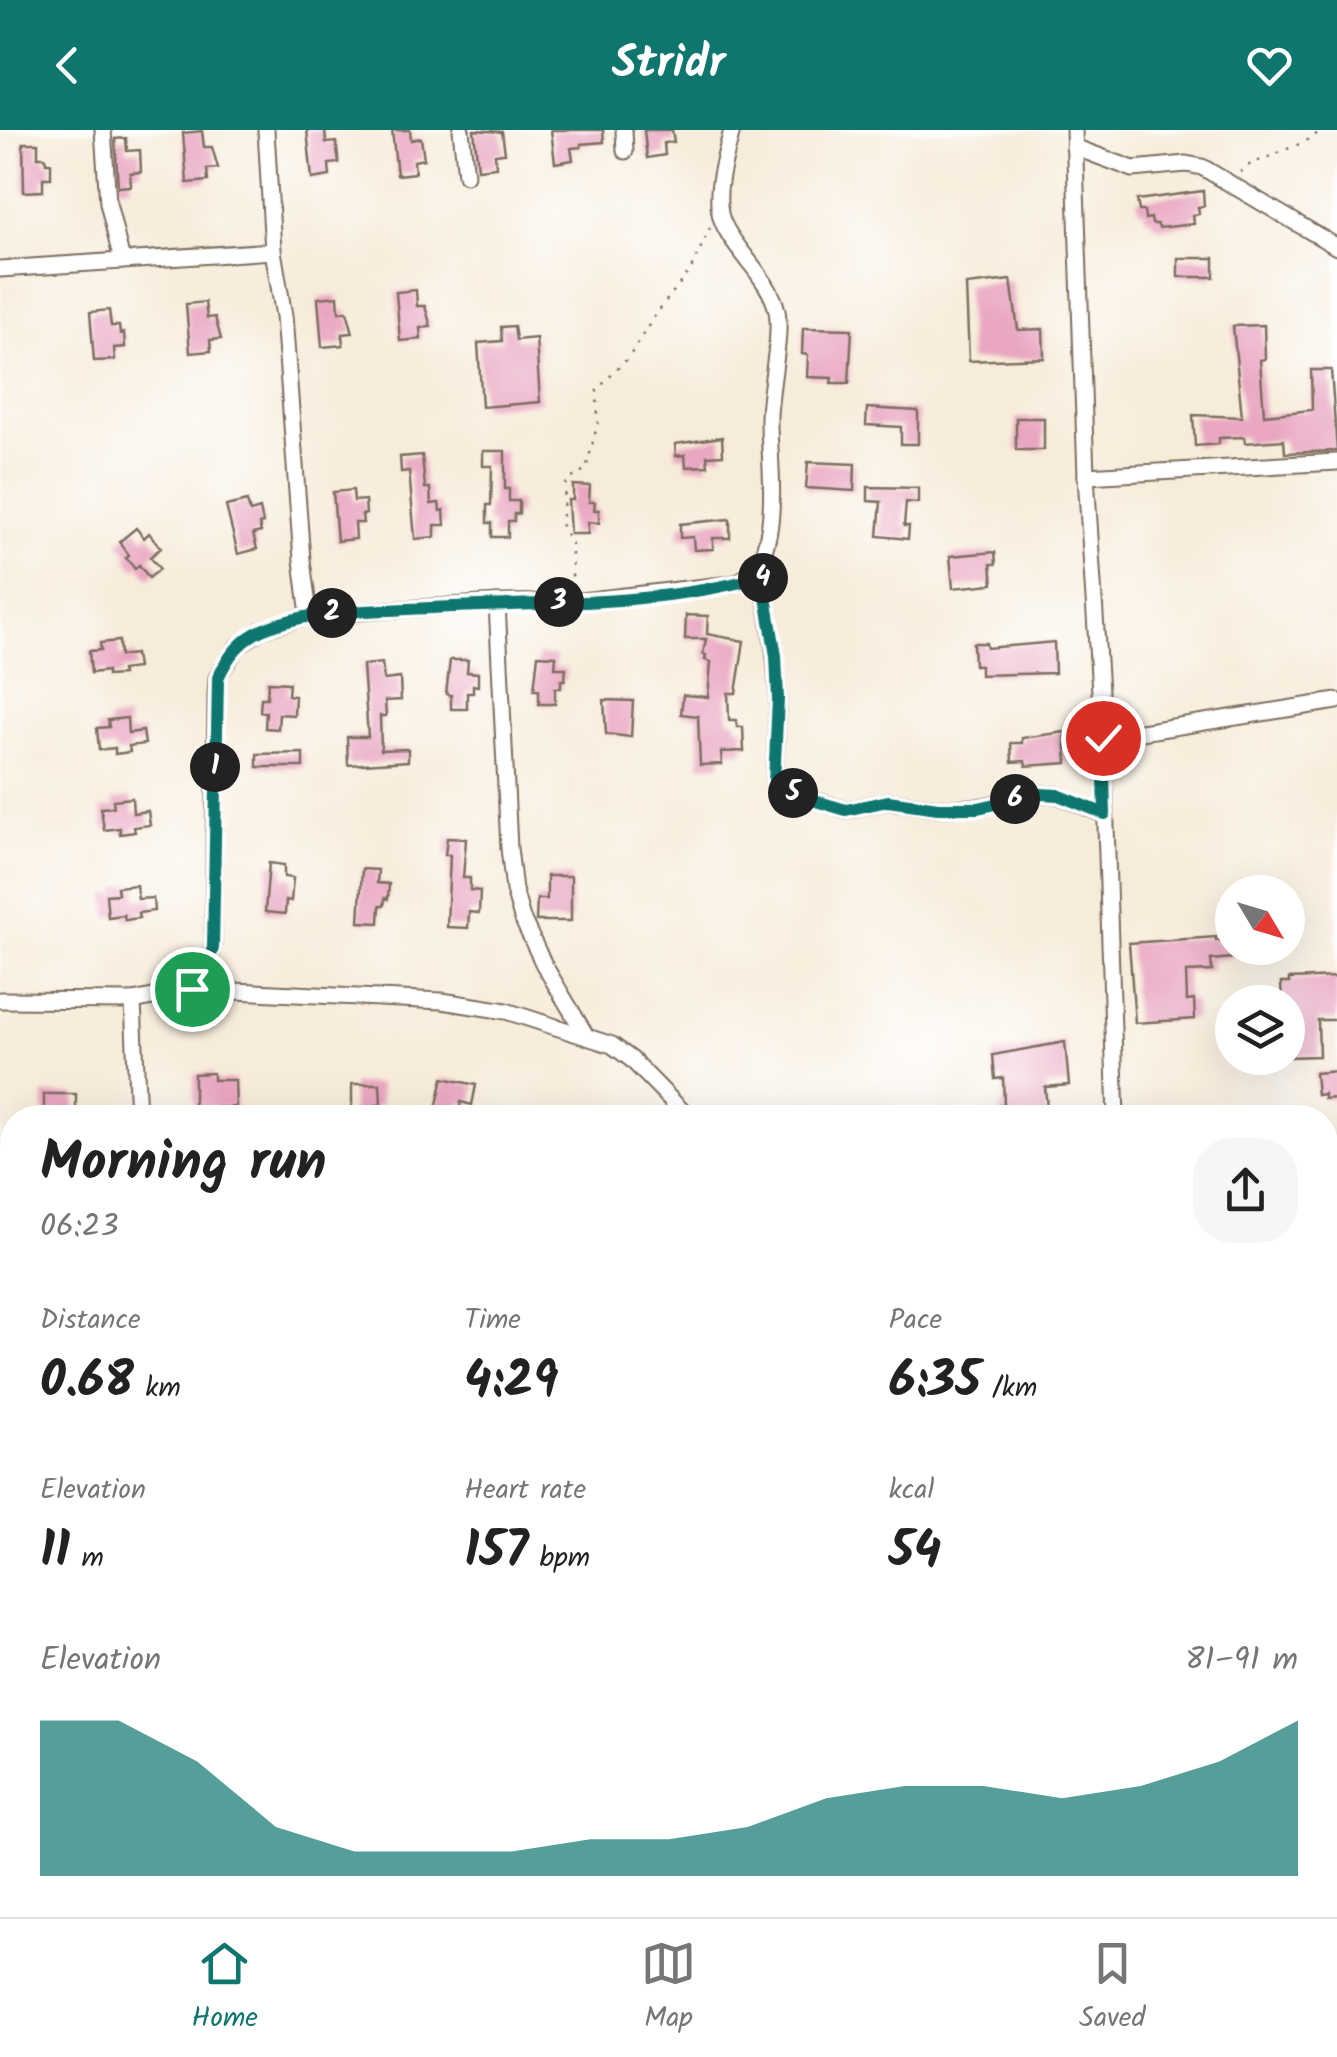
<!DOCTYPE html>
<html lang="en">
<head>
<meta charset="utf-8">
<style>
	body { margin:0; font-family:Kalam,sans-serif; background:#f6f6f6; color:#222; height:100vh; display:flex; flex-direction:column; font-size:38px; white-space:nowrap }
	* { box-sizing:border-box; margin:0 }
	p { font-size:32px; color:#767676 }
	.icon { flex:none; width:55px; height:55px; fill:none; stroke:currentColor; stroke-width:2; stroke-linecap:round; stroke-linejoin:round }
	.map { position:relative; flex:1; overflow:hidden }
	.drawer { position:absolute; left:0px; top:975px; width:1338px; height:812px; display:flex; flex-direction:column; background:#fff; border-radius:40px 40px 0 0; box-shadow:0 10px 40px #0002 }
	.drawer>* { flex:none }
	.needle { width:65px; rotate:128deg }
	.controls { position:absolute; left:1215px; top:745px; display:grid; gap:20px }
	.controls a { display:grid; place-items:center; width:90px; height:90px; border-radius:50%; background:#fff; box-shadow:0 10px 40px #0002; font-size:50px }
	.pin { position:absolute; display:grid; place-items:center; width:85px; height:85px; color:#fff; margin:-42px; border:5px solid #fff; border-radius:50%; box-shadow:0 2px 10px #0007 }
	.km { position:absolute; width:50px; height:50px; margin:-25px; border-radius:50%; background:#222; color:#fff; font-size:28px; line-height:50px; text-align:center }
	.round { display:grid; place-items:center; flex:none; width:105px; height:105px; border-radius:40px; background:#f6f6f6 }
	.headline { display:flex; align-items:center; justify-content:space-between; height:170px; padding:0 40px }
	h1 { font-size:55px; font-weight:700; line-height:75px }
	.stats { display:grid; grid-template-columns:repeat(3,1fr); gap:15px; height:170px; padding:10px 40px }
	.stats div { display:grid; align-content:center }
	.stats b { font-size:50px; font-weight:700 }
	.stats small { font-size:28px; font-weight:400 }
	.stats p { font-size:28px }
	.chart { height:280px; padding:20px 40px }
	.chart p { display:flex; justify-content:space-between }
	.chart svg { width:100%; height:180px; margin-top:10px; fill:#0f766e; opacity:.7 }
	header { display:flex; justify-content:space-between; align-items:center; height:130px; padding:0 40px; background:#0f766e; color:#fff; font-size:45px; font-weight:700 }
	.menu { display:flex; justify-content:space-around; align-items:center; height:140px; border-top:2px solid #e0e0e0; background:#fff; font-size:28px; color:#767676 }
	.menu a { display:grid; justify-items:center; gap:5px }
	.menu .active { color:#0f766e }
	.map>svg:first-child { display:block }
</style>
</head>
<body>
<header><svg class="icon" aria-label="back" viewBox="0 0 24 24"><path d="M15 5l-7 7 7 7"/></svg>Stridr<svg class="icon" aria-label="heart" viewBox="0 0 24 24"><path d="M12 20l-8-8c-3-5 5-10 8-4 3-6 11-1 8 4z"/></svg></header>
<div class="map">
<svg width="1337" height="1787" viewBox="0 0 1337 1787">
	<rect width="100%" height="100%" fill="#fff"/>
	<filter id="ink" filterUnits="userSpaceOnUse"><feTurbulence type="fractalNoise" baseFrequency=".01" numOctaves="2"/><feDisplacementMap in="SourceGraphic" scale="20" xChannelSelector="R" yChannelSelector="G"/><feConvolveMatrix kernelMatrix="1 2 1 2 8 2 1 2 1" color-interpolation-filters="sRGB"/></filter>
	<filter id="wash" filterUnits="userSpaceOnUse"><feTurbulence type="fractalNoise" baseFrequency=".0048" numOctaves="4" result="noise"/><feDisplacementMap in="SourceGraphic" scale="40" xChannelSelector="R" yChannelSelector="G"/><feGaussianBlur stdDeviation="2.25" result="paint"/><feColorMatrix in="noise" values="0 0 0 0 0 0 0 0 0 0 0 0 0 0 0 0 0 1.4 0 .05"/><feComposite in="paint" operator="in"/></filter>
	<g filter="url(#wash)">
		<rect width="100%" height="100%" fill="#f7ecda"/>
		<g id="blocks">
			<!-- building -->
			<g fill="#e9a6c1">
				<polygon points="307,0 325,0 326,13 336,12 339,33 329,34 330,46 312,49"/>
				<polygon points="392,0 410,0 411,10 421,8 424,29 414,31 415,43 397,45"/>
				<polygon points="474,0 502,2 505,23 495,24 496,37 478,39"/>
				<polygon points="551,0 603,0 604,12 581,14 581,17 571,18 573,30 555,33"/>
				<polygon points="644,0 672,0 674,12 664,13 665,25 647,28"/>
				<polygon points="202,1 204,17 212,17 218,38 207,39 208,51 187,53 183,3"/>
				<polygon points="126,8 127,21 140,20 141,42 130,43 131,56 118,57 115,9"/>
				<polygon points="23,13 38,13 38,27 45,27 46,33 51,33 51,48 43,48 43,61 24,62"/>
				<polygon points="1203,61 1204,76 1198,77 1199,84 1193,85 1194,94 1159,98 1157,94 1152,94 1151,88 1145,89 1144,81 1139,81 1137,70"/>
				<rect x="1178" y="128" width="36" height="19"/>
				<polygon points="1011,150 1018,200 1043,199 1044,228 969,231 966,155"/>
				<polygon points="416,160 417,176 425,176 431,197 420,198 421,209 400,211 396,162"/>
				<polygon points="338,166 339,182 347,181 353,203 342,204 343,215 322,217 318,168"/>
				<polygon points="205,172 207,188 215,187 221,209 210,210 211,221 190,223 186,174"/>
				<polygon points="109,180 111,196 119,196 120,204 124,203 125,217 114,218 115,230 94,231 90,182"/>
				<polygon points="1264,195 1265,229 1260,230 1264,285 1312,280 1311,240 1331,240 1337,321 1285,323 1284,310 1245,313 1244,307 1219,308 1219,314 1195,316 1193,285 1242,287 1233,196"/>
				<polygon points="514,196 516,210 536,208 540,272 482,277 478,213 502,211 501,197"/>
				<polygon points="803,198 852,199 849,253 831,253 832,248 807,247 808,225 802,224"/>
				<polygon points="867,278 918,281 918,314 901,314 901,297 866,295"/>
				<rect x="1016" y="288" width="28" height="32"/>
				<polygon points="722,307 723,325 707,326 708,336 686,337 685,325 676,326 675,314"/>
				<polygon points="483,321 505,321 505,359 509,359 509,371 519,371 519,384 514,384 514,391 508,391 508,407 492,407 492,393 487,393 487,375 491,375 492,336 483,336"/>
				<polygon points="422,325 425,358 430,358 431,374 439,373 440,381 444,380 445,395 435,395 435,407 415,409 409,341 401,342 400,327"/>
				<polygon points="808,332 855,334 854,361 806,358"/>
				<polygon points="573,355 590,356 589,372 595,372 594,380 599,380 599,393 588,392 588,404 570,404 568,370 573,370"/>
				<polygon points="868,357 918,358 918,373 906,372 904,396 909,396 908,409 878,406 881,372 868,371"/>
				<polygon points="353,360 354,371 365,370 366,384 362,385 363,393 355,393 356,409 337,411 333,362"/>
				<polygon points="247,371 250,382 260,379 263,393 259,394 261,402 253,404 257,419 238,424 226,376"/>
				<polygon points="730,389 730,408 713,408 713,419 694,420 693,407 680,408 680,394"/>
				<polygon points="136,398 144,408 149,403 161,418 150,427 160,439 149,448 139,435 135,439 126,428 129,425 119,412"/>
				<polygon points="995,422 996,434 991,434 993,454 953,458 950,426"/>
				<polygon points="686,485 708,486 707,504 744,511 736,563 728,563 729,590 736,590 737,597 743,597 744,621 721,622 722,634 700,635 698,586 681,584 683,565 708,567 711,532 705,530 706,525 703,524 706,509 685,509"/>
				<polygon points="119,511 120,526 135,524 137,538 121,540 122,545 107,546 107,541 91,543 89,521 101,520 100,513"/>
				<polygon points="1054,512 1055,543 980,545 980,536 974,535 973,513 986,513 987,518"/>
				<polygon points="538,525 556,526 555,538 566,538 565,550 561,550 561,558 555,558 555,574 539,574 539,560 534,560"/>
				<polygon points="450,530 468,530 467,542 478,543 478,556 473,555 473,563 467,563 467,579 451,579 451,565 446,564"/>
				<polygon points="382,533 384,550 400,548 401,570 385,571 386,586 380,586 381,620 408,619 408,631 348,635 347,607 368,607 363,535"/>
				<polygon points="268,552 289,553 288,565 295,566 294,585 279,584 278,599 265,598 266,582 260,582 261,568 267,568"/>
				<polygon points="604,570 633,571 631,607 606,604"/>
				<polygon points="127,588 128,603 143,601 145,614 129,616 130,622 115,624 115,618 99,620 97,598 109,597 108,590"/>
				<polygon points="1065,602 1067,633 1026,636 1025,631 1012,632 1011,613 1022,613 1022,608"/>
				<polygon points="303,623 303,637 257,637 257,624"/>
				<polygon points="132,668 133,683 148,681 150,695 134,697 135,702 120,704 120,698 104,700 101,678 114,677 113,670"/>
				<polygon points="447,708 466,709 463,748 470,748 470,760 480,761 479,783 469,782 468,798 447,797 450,725 445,725"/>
				<polygon points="269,733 284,735 284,747 293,748 291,771 286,770 285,784 265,782"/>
				<polygon points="362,739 378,740 377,753 389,754 388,769 385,768 384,776 380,776 379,793 359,792"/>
				<polygon points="547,746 571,746 571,791 536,791 537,769 547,769"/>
				<polygon points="136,755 138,769 153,768 154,781 138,783 139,788 125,790 124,785 108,787 106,765 118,764 117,757"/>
				<polygon points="1216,807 1216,811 1232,810 1232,828 1211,830 1212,841 1186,842 1187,871 1194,870 1195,889 1135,893 1129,813"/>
				<polygon points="1337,847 1337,890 1318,890 1319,926 1288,927 1288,872 1282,872 1281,853 1289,853 1289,849"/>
				<polygon points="1065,912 1069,955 1045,957 1048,988 1001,988 1000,975 1004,975 1003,948 995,949 993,925"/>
				<polygon points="1337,941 1337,968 1324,969 1324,964 1317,965 1315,943"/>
				<polygon points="213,943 213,950 235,950 236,977 194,978 194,944"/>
				<polygon points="443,948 476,955 472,975 461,972 457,988 434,988"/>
				<polygon points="352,954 380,954 381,975 376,975 376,988 352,988"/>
				<rect x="44" y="964" width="32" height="24"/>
				<polygon points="12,1339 12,1381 1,1382 0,1341"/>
			</g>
		</g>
	</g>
	<g filter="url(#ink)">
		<use href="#blocks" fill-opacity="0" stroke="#7d6e60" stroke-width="2.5"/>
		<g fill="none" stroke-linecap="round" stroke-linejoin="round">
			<defs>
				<g id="minor">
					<polyline points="103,0 108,73 122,131"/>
					<polyline points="266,0 273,121 284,186 302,430 309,485"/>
					<polyline points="461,0 466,45"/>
					<polyline points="624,0 625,21"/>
					<polyline points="1074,0 1086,346 1103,608 1116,988"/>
					<polyline points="1074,17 1133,39 1186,34 1202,37 1337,117"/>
					<polyline points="0,139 273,121"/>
					<polyline points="1086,346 1337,332"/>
					<polyline points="760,432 775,526 778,569 774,652 779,659 846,680 888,671 938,678 978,677 1041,664 1057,665 1105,685"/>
					<polyline points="497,473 509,718 514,760 522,788 544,835 585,904"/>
					<polyline points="1103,608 1337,571"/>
					<path d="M 192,859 L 205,842 L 213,817 L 216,565 L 217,548 L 237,517 L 261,500 L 309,485 L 497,473 L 572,472 L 731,454 C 788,440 768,332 769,288 C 769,261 782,205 777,181 C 770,146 725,112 720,83 C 715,56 726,26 732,0"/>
					<polyline points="0,870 133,871 192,859 442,871 506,881 612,915 631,929 689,988"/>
					<polyline points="133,871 138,988"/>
					<polyline points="1325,1162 1337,1161"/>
					<polyline points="0,1305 12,1296"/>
					<polyline points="0,1469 12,1468"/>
					<polyline points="0,1640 12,1645"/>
					<polyline points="261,1775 262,1787"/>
					<polyline points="438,1775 442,1787"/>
					<polyline points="772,1775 772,1787"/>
					<polyline points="1140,1775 1141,1787"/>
					<polyline points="94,1787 95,1775"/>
				</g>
			</defs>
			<!-- minor casing -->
			<use href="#minor" stroke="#7d6e60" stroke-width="19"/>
			<!-- path -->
			<g stroke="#7d6e60" stroke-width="2.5" stroke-dasharray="2.5 8" stroke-linecap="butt">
				<polyline points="1240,42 1247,36 1304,12 1323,0"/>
				<polyline points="572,457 572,414 561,394 566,352 586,339 598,292 597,260 629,227 655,185 691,139 710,98"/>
			</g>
			<!-- minor -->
			<use href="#minor" stroke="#fff" stroke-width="15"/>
		</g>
	</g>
	<g fill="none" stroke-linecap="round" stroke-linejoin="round" filter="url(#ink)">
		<defs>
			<path id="route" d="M 192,859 L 205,842 L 213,818 L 218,548 C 228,526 241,509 264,499 C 310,480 359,482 408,479 C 519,472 637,478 745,451 L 760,432 L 776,526 L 778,569 L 774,652 L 782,661 L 846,680 L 888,671 L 938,678 L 978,678 L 1041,664 L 1058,665 L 1105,684 L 1103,608"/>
		</defs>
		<!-- route casing -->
		<use href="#route" stroke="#fff" stroke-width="20"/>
		<!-- route -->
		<use href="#route" stroke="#0f766e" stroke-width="12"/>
	</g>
</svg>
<div class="controls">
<a><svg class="needle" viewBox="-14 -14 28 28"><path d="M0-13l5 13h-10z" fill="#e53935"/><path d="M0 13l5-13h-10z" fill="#767676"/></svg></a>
<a><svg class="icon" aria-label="layers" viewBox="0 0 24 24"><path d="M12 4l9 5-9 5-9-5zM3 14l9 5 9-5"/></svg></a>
</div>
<div class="pin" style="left:192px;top:859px;background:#1e9e55"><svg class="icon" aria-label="arrive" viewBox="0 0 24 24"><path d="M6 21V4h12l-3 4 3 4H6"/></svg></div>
<div class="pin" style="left:1103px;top:608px;background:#d93025"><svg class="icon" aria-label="check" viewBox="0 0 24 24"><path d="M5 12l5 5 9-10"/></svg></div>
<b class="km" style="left:215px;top:637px">1</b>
<b class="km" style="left:332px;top:483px">2</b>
<b class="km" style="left:559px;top:472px">3</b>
<b class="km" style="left:763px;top:448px">4</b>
<b class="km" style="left:793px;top:663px">5</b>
<b class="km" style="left:1015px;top:669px">6</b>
<section class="drawer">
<div class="headline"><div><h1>Morning run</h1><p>06:23</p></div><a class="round"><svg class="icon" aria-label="share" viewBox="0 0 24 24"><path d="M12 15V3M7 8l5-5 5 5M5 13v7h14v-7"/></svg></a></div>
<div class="stats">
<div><p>Distance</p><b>0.68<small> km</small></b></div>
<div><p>Time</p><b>4:29</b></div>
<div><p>Pace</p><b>6:35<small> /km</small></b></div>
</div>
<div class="stats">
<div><p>Elevation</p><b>11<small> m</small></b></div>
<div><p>Heart rate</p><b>157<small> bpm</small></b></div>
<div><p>kcal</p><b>54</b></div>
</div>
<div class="chart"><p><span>Elevation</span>81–91 m</p>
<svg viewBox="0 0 160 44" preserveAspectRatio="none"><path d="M0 44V6L10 6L20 16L30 32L40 38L50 38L60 38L70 35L80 35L90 32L100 25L110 22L120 22L130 25L140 22L150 16L160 6V44z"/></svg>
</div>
</section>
</div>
<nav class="menu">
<a class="active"><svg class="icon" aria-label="home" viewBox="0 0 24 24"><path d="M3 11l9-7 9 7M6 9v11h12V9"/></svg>Home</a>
<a><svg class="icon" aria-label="map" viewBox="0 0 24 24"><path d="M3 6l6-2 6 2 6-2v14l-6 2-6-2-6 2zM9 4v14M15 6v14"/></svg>Map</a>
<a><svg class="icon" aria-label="saved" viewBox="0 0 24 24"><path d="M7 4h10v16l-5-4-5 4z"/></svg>Saved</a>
</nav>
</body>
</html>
